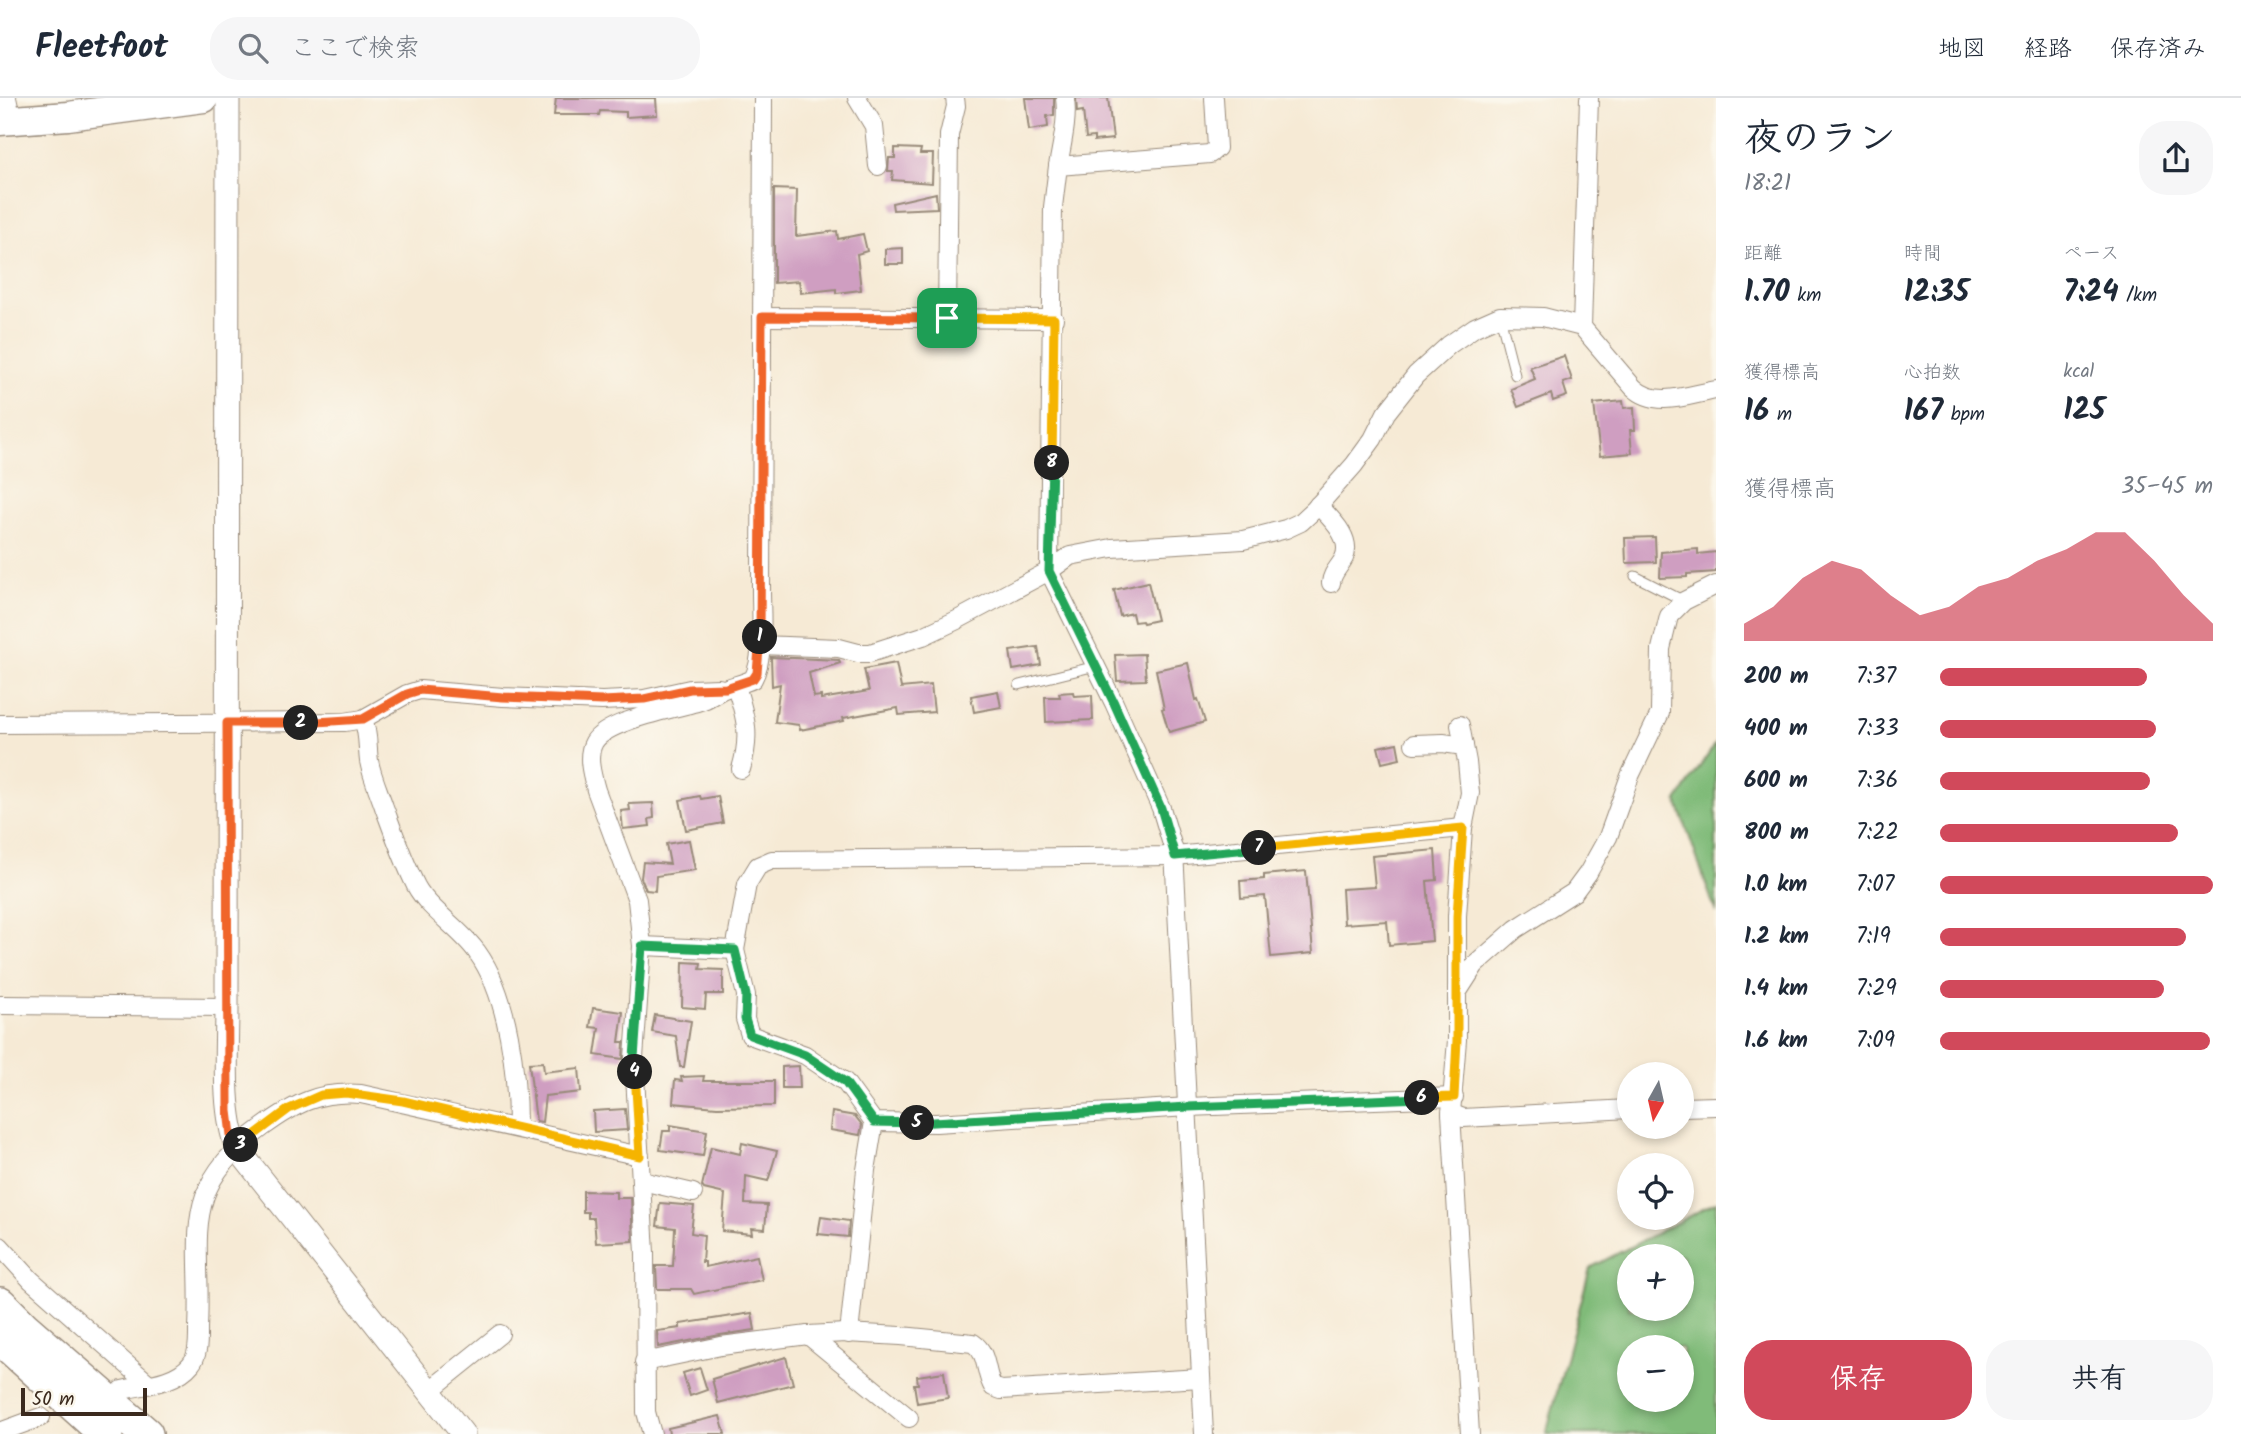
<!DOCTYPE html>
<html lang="ja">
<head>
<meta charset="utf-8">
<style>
	body { margin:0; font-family:Kalam,"Klee One",sans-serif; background:#f6f6f7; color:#1f2937; height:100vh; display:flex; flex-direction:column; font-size:26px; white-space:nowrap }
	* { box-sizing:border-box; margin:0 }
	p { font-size:23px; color:#747a83 }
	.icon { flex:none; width:38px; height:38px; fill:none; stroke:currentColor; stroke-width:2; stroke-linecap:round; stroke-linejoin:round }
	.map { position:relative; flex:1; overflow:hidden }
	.details { display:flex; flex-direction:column; background:#fff; width:525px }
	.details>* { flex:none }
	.needle { width:46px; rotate:188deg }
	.buttons { position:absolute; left:1617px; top:964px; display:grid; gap:14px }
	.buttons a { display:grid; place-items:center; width:77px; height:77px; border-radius:50%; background:#fff; box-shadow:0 4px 10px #0003; font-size:35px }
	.scale { position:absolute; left:21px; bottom:18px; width:126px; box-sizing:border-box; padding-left:7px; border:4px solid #3b2a1e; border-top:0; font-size:19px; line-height:24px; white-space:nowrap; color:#3b2a1e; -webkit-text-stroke:5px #fbf7ec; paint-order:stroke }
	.pin { position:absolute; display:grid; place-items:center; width:60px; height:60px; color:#fff; margin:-30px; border-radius:14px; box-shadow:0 4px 10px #0006 }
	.km { position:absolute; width:35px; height:35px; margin:-18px; border-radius:50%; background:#222; color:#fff; font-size:19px; line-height:35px; text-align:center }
	.round { display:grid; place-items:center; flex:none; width:74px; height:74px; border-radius:28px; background:#f6f6f7 }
	.summary { display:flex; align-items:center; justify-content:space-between; height:119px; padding:0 28px }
	h1 { font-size:38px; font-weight:600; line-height:52px }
	.figures { display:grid; grid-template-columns:repeat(3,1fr); gap:10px; height:119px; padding:7px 28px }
	.figures div { display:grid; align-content:center }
	.figures b { font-size:30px; font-weight:600 }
	.figures small { font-size:19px; font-weight:400 }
	.figures p { font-size:19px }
	.chart { height:196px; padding:14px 28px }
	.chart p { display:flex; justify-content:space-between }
	.chart svg { width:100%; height:126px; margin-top:7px; fill:#d1495b; opacity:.7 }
	.action { display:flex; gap:14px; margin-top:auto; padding:14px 28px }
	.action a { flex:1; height:80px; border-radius:28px; background:#d1495b; color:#fff; font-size:28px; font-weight:600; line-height:80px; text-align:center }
	.action a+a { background:#f6f6f7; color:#1f2937 }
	ul { padding:0 28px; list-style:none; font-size:23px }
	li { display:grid; grid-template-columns:112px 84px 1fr; align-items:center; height:52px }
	li i { height:18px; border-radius:9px; background:#d1495b }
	header { display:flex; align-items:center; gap:42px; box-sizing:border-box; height:98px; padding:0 35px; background:#fff; border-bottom:2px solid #e0e1e3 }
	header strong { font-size:33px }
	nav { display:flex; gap:38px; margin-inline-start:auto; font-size:24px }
	.search { width:490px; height:63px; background:#f6f6f7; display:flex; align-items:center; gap:18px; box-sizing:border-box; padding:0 24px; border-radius:28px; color:#747a83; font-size:26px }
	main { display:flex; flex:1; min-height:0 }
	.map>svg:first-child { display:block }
</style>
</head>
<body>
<header>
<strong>Fleetfoot</strong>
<div class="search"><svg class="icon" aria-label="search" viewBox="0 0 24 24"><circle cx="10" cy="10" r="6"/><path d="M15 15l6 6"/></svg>ここで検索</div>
<nav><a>地図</a><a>経路</a><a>保存済み</a></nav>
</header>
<main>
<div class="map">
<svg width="1716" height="1336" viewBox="0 0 1716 1336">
	<rect width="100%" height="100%" fill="#fbf7ec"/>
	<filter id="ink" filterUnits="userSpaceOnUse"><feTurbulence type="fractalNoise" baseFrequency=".0143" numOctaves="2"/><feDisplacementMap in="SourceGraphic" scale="14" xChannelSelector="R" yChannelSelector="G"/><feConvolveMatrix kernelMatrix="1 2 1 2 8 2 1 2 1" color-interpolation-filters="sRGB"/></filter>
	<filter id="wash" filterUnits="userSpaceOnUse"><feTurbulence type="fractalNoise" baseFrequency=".00686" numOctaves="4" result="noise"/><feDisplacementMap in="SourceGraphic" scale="28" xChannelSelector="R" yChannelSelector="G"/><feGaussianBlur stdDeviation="1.57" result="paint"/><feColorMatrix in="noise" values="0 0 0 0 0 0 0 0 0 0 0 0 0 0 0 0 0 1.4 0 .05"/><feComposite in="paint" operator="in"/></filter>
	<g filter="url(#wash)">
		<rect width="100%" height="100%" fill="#f6ead5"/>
		<!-- forest -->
		<g fill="#80bb79" stroke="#5e724c" stroke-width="2" fill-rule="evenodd">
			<polygon points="1716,645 1716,815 1677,703"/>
			<path d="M 1716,1104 L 1716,1336 L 1546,1336 L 1590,1170 ZM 1629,1158 L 1682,1158 L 1682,1211 L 1629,1211 ZM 1629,1250 L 1682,1250 L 1682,1302 L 1629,1302 Z"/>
		</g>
		<g id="blocks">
			<!-- building -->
			<g fill="#cf9ec1">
				<polygon points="556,0 656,0 657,17 626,19 626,14 600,13 599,17 554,17"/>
				<polygon points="1025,0 1054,0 1054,17 1047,18 1048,29 1029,32"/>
				<polygon points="1076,0 1108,0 1113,41 1094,43 1094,39 1086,40 1083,13 1077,14"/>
				<polygon points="895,50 921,51 920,56 933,56 932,85 892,82 893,73 888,73 889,60 895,60"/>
				<polygon points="774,91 797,92 796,138 837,133 838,141 863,136 867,153 857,156 861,192 836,195 836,191 801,195 799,183 774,185"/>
				<polygon points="936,95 937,110 893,112 892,105"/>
				<polygon points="903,150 903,166 885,166 885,151"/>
				<polygon points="1564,258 1572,282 1563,285 1567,298 1553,303 1551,296 1518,309 1511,291 1535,281 1530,269"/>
				<polygon points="1623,303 1624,310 1634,309 1635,332 1630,332 1632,355 1600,358 1594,306"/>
				<polygon points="1655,439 1656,464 1626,465 1625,440"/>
				<polygon points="1698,451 1698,456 1716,454 1716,474 1687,476 1687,479 1660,480 1661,454"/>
				<polygon points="1148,484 1157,522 1143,525 1142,523 1134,524 1132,515 1120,518 1114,492"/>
				<polygon points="1038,549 1041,567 1013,572 1010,553"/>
				<polygon points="1144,556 1146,582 1117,583 1115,557"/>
				<polygon points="771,559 839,562 840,565 809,575 814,599 821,598 821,601 869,593 864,571 896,565 901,590 931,587 934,614 899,617 898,610 843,620 844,623 800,632 799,627 775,624 780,586 772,588"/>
				<polygon points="1188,565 1196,602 1198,601 1205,624 1169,634 1162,611 1164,611 1156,572"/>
				<polygon points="998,593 1001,609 974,614 971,598"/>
				<polygon points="1073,594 1074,598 1092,597 1093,622 1046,624 1045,599 1060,599 1059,595"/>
				<polygon points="1397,645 1400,661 1382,665 1378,649"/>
				<polygon points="700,698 701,701 718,698 723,725 686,732 680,702"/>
				<polygon points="653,705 654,720 649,721 650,728 623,731 621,713 630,712 629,706"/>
				<polygon points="689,742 695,772 656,778 655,793 646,792 641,780 643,764 670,766 666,746"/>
				<polygon points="1435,752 1437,782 1427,783 1432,843 1389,847 1387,823 1344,826 1342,791 1375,789 1372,758"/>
				<polygon points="1306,773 1313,855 1271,859 1265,798 1241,800 1240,783 1264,781 1264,777"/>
				<polygon points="683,864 701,865 700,871 723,872 723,896 706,896 705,911 682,909"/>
				<polygon points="593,910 623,914 619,944 624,944 623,961 595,957 599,930 590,929"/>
				<polygon points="655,917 691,923 684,969 680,969 676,938 652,934"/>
				<polygon points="543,964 544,974 579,970 581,994 545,998 542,1024 536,1023 529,965"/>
				<polygon points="799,968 800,990 782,990 782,969"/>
				<polygon points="704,978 703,983 774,983 774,1008 717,1009 673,1005 675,982 682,983 681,979"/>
				<polygon points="625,1011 627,1032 594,1034 593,1013"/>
				<polygon points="832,1014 855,1018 862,1027 860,1037 830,1032"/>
				<polygon points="670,1027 707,1033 703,1058 660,1052 663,1033 670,1033"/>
				<polygon points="742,1045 777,1053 768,1083 746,1078 745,1106 767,1107 765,1131 751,1130 752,1136 722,1133 725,1096 704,1091 702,1088 711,1049 740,1056"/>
				<polygon points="583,1093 616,1094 616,1100 631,1100 633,1143 596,1145 594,1120 588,1120 588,1114 583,1114"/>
				<polygon points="660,1105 694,1108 691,1135 704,1137 702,1164 705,1164 705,1169 757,1158 762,1182 694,1196 691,1191 657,1191 656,1168 673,1168 675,1130 657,1128"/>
				<polygon points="821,1119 849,1123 848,1139 818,1136"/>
				<polygon points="752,1215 755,1232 720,1237 658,1249 657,1233 680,1230 680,1226"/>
				<polygon points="786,1259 793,1286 718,1305 712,1281"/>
				<polygon points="700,1270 707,1292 690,1298 683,1275"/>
				<polygon points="944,1274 948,1300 917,1305 914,1286 918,1286 917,1278"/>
				<polygon points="720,1318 725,1336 669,1336 668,1330"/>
			</g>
		</g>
	</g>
	<g filter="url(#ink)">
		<use href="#blocks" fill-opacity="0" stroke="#988a7a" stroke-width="2"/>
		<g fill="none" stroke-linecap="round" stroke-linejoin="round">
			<defs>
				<g id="service">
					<polyline points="1500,218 1515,277"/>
					<polyline points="1635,478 1684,503"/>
					<polyline points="1019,587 1096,568"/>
				</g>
				<g id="minor">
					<polyline points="7,0 12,23"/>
					<polyline points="857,0 874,28 878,68"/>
					<path d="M 1058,68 C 1062,45 1068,22 1065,0"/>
					<polyline points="762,219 1054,221"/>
					<polyline points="947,220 949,37 956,8 955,0"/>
					<polyline points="1582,229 1589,0"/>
					<path d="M 1318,407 C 1331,421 1353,440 1344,460 C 1339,470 1332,474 1331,485"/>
					<path d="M 760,547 L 839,550 L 858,555 L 870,555 L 923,538 L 957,522 L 1049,473 L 1070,458 L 1112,450 L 1243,442 L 1286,431 L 1301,424 L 1315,411 L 1354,367 L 1373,341 L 1386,315 L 1416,277 L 1449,247 L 1475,229 L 1500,218 L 1543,219 L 1582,229 L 1633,289 C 1655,311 1689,297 1716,292"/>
					<path d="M 736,588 C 746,620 751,638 741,671"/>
					<path d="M 363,621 C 369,637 367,648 369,663 C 372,679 379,694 384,709 C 394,736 403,762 416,788 C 429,812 461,831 477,854 C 509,898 517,976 517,1028"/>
					<polyline points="0,626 345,624 363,621 407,596 420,592 503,599 602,603 644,601 690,591 719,590"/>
					<polyline points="1414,646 1443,645 1464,648"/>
					<polyline points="642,848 735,852 746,897 745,921 750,937 805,957 845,984 874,1024 936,1025 1188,1009 1454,999"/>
					<polyline points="735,852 747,786 758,768 772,762 1175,758 1463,730"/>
					<polyline points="1457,895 1457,818 1463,730 1470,695 1467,664 1460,627"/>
					<polyline points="0,907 227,909"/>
					<polyline points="1682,1009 1716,1008"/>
					<polyline points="1451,1015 1463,1020 1629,1011"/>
					<polyline points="642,1083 693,1095"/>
					<polyline points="0,1148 31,1182 149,1286"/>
					<polyline points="849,1236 866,1072 874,1024"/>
					<polyline points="808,1237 909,1320"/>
					<path d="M 644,1264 L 721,1248 L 808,1237 L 846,1235 L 901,1238 L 973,1245 C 989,1256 984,1274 993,1289 L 1001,1292 L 1201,1280"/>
					<path d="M 122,1292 C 144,1287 176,1285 191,1266 C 199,1257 198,1241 198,1230 C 203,1139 176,1092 263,1029 C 296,1005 319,993 361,996 L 640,1058"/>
					<polyline points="429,1293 500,1236"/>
					<polyline points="0,1334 41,1319"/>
					<path d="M 652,1336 L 646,1314 L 645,1155 L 634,960 L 642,848 L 637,802 L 596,692 C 592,677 586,658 594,644 C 608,621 678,611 703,602 C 712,599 719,592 727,590 C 736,587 745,585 753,581 C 765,559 761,517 761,492 L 763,0"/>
					<polyline points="1204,1336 1174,753 1161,710 1114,605 1049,473 1053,109 1058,68 1210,56 1217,50 1214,0"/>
					<polyline points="1470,1336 1451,1015 1457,942 1457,895 1475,867 1516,831 1574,794 1588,775 1608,739 1630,678 1660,615 1661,551 1669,518 1684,503 1716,487"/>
				</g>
				<path id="tertiary" d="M 228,0 L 227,909 C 227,951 222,1012 237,1050 L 463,1336"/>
				<polyline id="primary" points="0,23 68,18 204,0"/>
				<g id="motorway">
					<polyline points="0,1206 23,1229 146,1336"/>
					<polyline points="0,1240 106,1336"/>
				</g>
			</defs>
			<!-- service casing -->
			<use href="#service" stroke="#988a7a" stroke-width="11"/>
			<!-- minor casing -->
			<use href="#minor" stroke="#988a7a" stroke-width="20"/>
			<!-- tertiary casing -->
			<use href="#tertiary" stroke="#988a7a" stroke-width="25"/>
			<!-- primary casing -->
			<use href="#primary" stroke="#988a7a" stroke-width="31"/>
			<!-- motorway casing -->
			<use href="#motorway" stroke="#988a7a" stroke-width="36"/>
			<!-- service -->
			<use href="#service" stroke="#fff" stroke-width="9"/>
			<!-- minor -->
			<use href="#minor" stroke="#fff" stroke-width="18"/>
			<!-- tertiary -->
			<use href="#tertiary" stroke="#fff" stroke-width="23"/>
			<!-- primary -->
			<use href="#primary" stroke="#fff" stroke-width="28"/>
			<!-- motorway -->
			<use href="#motorway" stroke="#fff" stroke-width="33"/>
		</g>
	</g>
	<g fill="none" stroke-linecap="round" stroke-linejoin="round" filter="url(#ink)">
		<defs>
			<polyline id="split-1" points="760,539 762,219 947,220"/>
			<polyline id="split-2" points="301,625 363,621 407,596 420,592 503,599 602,603 644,601 690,591 726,590 753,581 757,575 760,539"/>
			<polyline id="split-3" points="241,1047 237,1050 231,1037 228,1013 227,625 301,625"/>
			<polyline id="split-4" points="241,1047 289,1011 321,997 346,995 403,1003 640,1058 635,974"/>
			<polyline id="split-5" points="635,974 634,960 642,848 735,852 746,897 745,921 750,937 805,957 845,984 874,1024 917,1025"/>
			<polyline id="split-6" points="917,1025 1188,1009 1422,1000"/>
			<polyline id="split-7" points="1259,750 1463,730 1457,818 1457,942 1454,999 1422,1000"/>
			<polyline id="split-8" points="1052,365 1049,473 1114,605 1161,710 1175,758 1259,750"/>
			<polyline id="split-9" points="947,220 1054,221 1052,365"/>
		</defs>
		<!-- split-1 casing -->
		<use href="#split-1" stroke="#fff" stroke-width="14"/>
		<!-- split-2 casing -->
		<use href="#split-2" stroke="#fff" stroke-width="14"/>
		<!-- split-3 casing -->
		<use href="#split-3" stroke="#fff" stroke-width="14"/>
		<!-- split-4 casing -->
		<use href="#split-4" stroke="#fff" stroke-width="14"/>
		<!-- split-5 casing -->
		<use href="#split-5" stroke="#fff" stroke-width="14"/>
		<!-- split-6 casing -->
		<use href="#split-6" stroke="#fff" stroke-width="14"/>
		<!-- split-7 casing -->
		<use href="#split-7" stroke="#fff" stroke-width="14"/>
		<!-- split-8 casing -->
		<use href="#split-8" stroke="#fff" stroke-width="14"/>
		<!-- split-9 casing -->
		<use href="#split-9" stroke="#fff" stroke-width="14"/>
		<!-- split-1 -->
		<use href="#split-1" stroke="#f0652b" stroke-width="9"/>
		<!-- split-2 -->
		<use href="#split-2" stroke="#f0652b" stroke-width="9"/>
		<!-- split-3 -->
		<use href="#split-3" stroke="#f0652b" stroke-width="9"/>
		<!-- split-4 -->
		<use href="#split-4" stroke="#f5b400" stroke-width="9"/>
		<!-- split-5 -->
		<use href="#split-5" stroke="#22a559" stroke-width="9"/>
		<!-- split-6 -->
		<use href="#split-6" stroke="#22a559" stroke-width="9"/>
		<!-- split-7 -->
		<use href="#split-7" stroke="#f5b400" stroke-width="9"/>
		<!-- split-8 -->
		<use href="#split-8" stroke="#22a559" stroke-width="9"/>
		<!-- split-9 -->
		<use href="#split-9" stroke="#f5b400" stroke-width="9"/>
	</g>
</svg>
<div class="buttons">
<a><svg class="needle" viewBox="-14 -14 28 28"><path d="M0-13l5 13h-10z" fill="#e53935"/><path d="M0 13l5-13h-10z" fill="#747a83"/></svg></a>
<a><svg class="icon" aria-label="locate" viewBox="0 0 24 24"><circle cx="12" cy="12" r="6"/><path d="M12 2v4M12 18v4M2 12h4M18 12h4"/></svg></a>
<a>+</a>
<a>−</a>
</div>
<div class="scale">50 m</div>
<div class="pin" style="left:947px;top:220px;background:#1e9e55"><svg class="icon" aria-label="arrive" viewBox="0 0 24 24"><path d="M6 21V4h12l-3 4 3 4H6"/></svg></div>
<b class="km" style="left:760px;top:539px">1</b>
<b class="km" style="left:301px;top:625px">2</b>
<b class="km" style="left:241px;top:1047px">3</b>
<b class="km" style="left:635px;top:974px">4</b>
<b class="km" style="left:917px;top:1025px">5</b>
<b class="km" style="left:1422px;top:1000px">6</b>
<b class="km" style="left:1259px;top:750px">7</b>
<b class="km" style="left:1052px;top:365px">8</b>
</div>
<section class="details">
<div class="summary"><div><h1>夜のラン</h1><p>18:21</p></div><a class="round"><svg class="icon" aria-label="share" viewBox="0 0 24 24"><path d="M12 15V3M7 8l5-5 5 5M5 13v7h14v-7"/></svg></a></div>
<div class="figures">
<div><p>距離</p><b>1.70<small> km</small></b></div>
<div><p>時間</p><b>12:35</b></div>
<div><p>ペース</p><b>7:24<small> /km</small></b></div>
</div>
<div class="figures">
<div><p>獲得標高</p><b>16<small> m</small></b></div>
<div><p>心拍数</p><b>167<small> bpm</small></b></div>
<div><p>kcal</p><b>125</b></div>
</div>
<div class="chart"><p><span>獲得標高</span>35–45 m</p>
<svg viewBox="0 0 160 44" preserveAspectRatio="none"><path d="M0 44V38L10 32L20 22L30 16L40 19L50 28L60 35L70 32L80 25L90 22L100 16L110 12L120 6L130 6L140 16L150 28L160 38V44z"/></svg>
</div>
<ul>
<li><b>200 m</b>7:37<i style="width:76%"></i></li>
<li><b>400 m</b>7:33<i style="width:79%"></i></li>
<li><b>600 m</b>7:36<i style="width:77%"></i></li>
<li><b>800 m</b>7:22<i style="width:87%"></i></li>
<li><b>1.0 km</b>7:07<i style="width:100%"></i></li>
<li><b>1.2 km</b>7:19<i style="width:90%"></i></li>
<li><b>1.4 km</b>7:29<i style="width:82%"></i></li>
<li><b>1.6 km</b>7:09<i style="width:99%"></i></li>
</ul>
<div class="action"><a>保存</a><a>共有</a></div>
</section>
</main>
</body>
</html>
